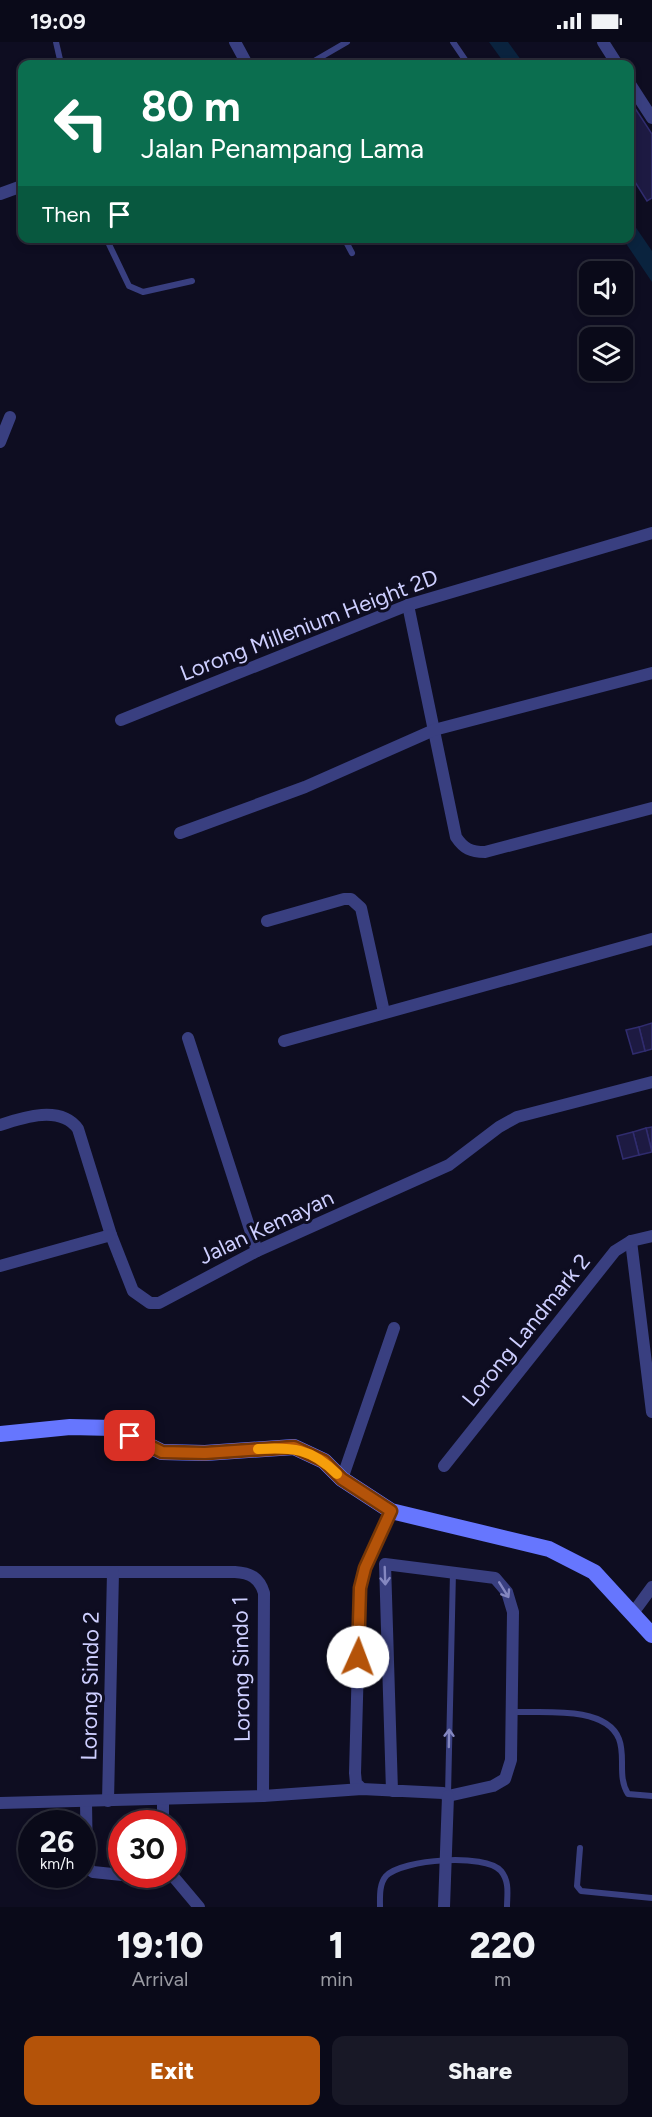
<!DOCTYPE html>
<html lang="en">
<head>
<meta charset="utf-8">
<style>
  body { margin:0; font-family:Figtree,sans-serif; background:#181826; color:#f1f3f6; height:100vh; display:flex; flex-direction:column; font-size:22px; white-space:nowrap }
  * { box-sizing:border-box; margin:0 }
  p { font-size:20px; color:#999aa2 }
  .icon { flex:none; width:33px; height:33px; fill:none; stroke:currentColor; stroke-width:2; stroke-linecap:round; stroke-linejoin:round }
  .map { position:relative; height:1865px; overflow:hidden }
  .panel { display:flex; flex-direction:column; background:#0a0a19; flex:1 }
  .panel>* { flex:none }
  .banner { position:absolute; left:18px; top:18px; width:616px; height:183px; border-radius:12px; box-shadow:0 3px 9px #0003,0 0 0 2px #2a2b38; background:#0b6e4f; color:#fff; overflow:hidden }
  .buttons { position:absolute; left:579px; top:219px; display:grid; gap:12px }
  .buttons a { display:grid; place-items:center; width:54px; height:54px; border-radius:12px; background:#0a0a19; box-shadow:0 3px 9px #0003,0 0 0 2px #2a2b38; font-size:30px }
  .speed { position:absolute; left:18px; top:1768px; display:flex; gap:12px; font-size:30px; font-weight:700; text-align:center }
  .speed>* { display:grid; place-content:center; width:78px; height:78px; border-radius:50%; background:#0a0a19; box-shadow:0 3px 9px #0003,0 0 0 2px #2a2b38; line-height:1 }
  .speed small { font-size:15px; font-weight:400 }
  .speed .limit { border:9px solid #d22; background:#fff; color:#111 }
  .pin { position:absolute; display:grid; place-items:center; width:51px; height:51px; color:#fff; margin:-26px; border-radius:12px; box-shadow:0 3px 9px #0006 }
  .me { position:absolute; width:66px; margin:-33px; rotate:2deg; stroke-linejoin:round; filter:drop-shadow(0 0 4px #0008) }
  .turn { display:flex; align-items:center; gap:21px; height:126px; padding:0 24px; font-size:27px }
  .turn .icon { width:78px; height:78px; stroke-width:2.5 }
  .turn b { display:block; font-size:42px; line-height:51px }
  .then { display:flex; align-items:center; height:57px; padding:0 24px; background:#0003; gap:12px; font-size:22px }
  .eta { display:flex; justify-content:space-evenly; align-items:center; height:102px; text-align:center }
  .eta b { font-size:36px; font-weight:800; line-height:42px }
  .button { display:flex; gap:12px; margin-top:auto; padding:12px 24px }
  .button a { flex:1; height:69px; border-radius:12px; background:#b45309; color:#fff; font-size:24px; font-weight:800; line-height:69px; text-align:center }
  .button a+a { background:#181826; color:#f1f3f6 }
  .status { display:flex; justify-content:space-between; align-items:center; height:42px; padding:0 30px; background:#0a0a19; direction:ltr }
  .status svg { height:16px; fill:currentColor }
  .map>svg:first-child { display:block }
  .water { fill:#0a233e }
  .building { fill:#1d1a42; stroke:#302c6e; stroke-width:1.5 }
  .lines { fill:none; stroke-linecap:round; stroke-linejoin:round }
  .service { stroke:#393f80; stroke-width:6 }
  .minor { stroke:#393f80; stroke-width:12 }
  .secondary { stroke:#6676fe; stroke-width:16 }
  .oneway { stroke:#8487c0 }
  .route-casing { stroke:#753606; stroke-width:15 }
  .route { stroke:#b45309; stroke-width:10 }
  .slow { stroke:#f59e0b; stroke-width:10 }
  .labels { text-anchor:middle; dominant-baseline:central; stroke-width:6; stroke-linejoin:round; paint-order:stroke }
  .street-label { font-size:22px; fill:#cecfff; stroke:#0e0d21 }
</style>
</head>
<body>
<div class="status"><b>19:09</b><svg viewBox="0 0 49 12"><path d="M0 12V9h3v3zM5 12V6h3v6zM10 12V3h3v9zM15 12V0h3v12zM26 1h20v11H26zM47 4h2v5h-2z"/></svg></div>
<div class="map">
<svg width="652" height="1865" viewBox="0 0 652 1865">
  <rect width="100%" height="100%" fill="#0e0d21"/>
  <g class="water">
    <path d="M489 0H508L524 22H505Z"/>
    <path d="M630 177 652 209V240L623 197 630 196Z"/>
  </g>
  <g class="building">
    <path d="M631 60 652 92V156L647 159 630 132Z"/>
    <path d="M652 981V1007L645 1009 639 985Z"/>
    <path d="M639 985 645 1009 633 1012 626 988Z"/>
    <path d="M652 1085V1110L646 1086Z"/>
    <path d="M646 1086 652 1110 639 1113 633 1090Z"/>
    <path d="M633 1090 639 1113 623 1117 617 1094Z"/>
  </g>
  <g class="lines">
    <g class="service">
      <path d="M56 0 61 22"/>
      <path d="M453 0 468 22"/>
      <path d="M309 22 347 0"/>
      <path d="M106 196 129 244 143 250 192 239"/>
      <path d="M344 196 352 211"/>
      <path d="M511 1670C541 1671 606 1663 619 1697 626 1715 617 1734 628 1752L652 1754"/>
      <path d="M448 1753 453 1530"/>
      <path d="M580 1806 577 1844 581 1849 652 1856"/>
      <path d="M380 1865C380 1855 379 1842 386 1834 403 1817 485 1811 501 1829 510 1840 507 1853 507 1865"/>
    </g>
    <g class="minor">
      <path d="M235 0 247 22"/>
      <path d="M603 0 617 22"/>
      <path d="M630 42 652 76"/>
      <path d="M0 152 22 144"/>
      <path d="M0 400 10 375"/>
      <path d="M408 563 456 795C464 807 471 810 485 810L652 766"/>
      <path d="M121 678 408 563 652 491"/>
      <path d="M180 791 305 745 434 688 652 631"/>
      <path d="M267 879 344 857H351L361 866 384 970"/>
      <path d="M188 996 257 1209"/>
      <path d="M284 999 652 897"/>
      <path d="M0 1083C24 1075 61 1063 78 1087L111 1193 133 1249 150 1261H159L257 1209 449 1123 499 1085 517 1075 652 1040"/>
      <path d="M631 1199 652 1370"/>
      <path d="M0 1224 111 1193"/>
      <path d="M444 1424 615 1209 631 1199 652 1194"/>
      <path d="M342 1437 394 1286"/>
      <path d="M0 1530H235C250 1531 259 1535 264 1551L263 1754"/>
      <path d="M633 1571 652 1545"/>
      <path d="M362 1747 356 1741 355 1731 360 1546 365 1526 391 1469"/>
      <path d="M163 1757V1782"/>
      <path d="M108 1759 113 1530"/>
      <path d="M86 1760 87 1825 93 1830 122 1833"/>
      <path d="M0 1761 263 1754 362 1747 443 1751 448 1754 493 1744 505 1737 511 1718 513 1570 507 1550 495 1536 385 1522 392 1749"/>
      <path d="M123 1833H148"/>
      <path d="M172 1833 199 1865"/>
      <path d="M444 1865 448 1754"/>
    </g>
    <path class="secondary" d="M0 1392 70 1385 113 1386 162 1410 205 1411 294 1405 324 1419 342 1437 391 1469 549 1507 594 1530 652 1593"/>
  </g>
  <defs><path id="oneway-shaft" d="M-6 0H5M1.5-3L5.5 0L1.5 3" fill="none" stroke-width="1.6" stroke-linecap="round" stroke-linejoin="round" transform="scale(1.5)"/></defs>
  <g class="oneway">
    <use href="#oneway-shaft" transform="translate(385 1534) rotate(88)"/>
    <use href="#oneway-shaft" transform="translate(504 1548) rotate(58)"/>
    <use href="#oneway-shaft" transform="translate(449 1696) rotate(-89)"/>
  </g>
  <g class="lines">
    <g class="route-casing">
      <path id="route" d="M130 1394 162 1410 205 1411 294 1405 324 1419 342 1437 391 1469 365 1526 360 1546 358 1615"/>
    </g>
    <use href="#route" class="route"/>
    <path class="slow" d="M258 1407C292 1405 311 1406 337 1432"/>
  </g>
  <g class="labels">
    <g class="street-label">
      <text transform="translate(309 583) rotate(-21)">Lorong Millenium Height 2D</text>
      <text transform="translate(266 1185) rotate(-25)">Jalan Kemayan</text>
      <text transform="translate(526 1288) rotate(-51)">Lorong Landmark 2</text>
      <text transform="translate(241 1627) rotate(-91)">Lorong Sindo 1</text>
      <text transform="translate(90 1644) rotate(-89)">Lorong Sindo 2</text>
    </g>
  </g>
</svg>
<div class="buttons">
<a><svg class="icon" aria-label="sound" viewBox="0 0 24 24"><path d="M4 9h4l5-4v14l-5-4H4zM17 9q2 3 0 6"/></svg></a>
<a><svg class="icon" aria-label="layers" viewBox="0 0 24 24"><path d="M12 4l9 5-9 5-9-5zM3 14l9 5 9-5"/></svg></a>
</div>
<div class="speed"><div>26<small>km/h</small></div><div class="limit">30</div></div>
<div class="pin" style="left:130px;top:1394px;background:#d93025"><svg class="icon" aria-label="arrive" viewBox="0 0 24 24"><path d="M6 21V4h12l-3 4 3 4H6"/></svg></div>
<svg class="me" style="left:358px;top:1615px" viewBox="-20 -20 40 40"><circle r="19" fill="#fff"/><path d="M0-13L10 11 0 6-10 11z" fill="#b45309"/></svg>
<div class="banner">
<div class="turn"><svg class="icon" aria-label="left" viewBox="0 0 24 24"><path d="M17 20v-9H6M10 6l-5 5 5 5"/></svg><div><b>80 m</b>Jalan Penampang Lama</div></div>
<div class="then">Then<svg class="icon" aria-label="arrive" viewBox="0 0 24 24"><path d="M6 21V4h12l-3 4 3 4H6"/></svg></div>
</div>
</div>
<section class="panel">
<div class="eta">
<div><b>19:10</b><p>Arrival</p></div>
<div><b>1</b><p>min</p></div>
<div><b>220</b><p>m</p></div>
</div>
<div class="button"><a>Exit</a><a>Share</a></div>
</section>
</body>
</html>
